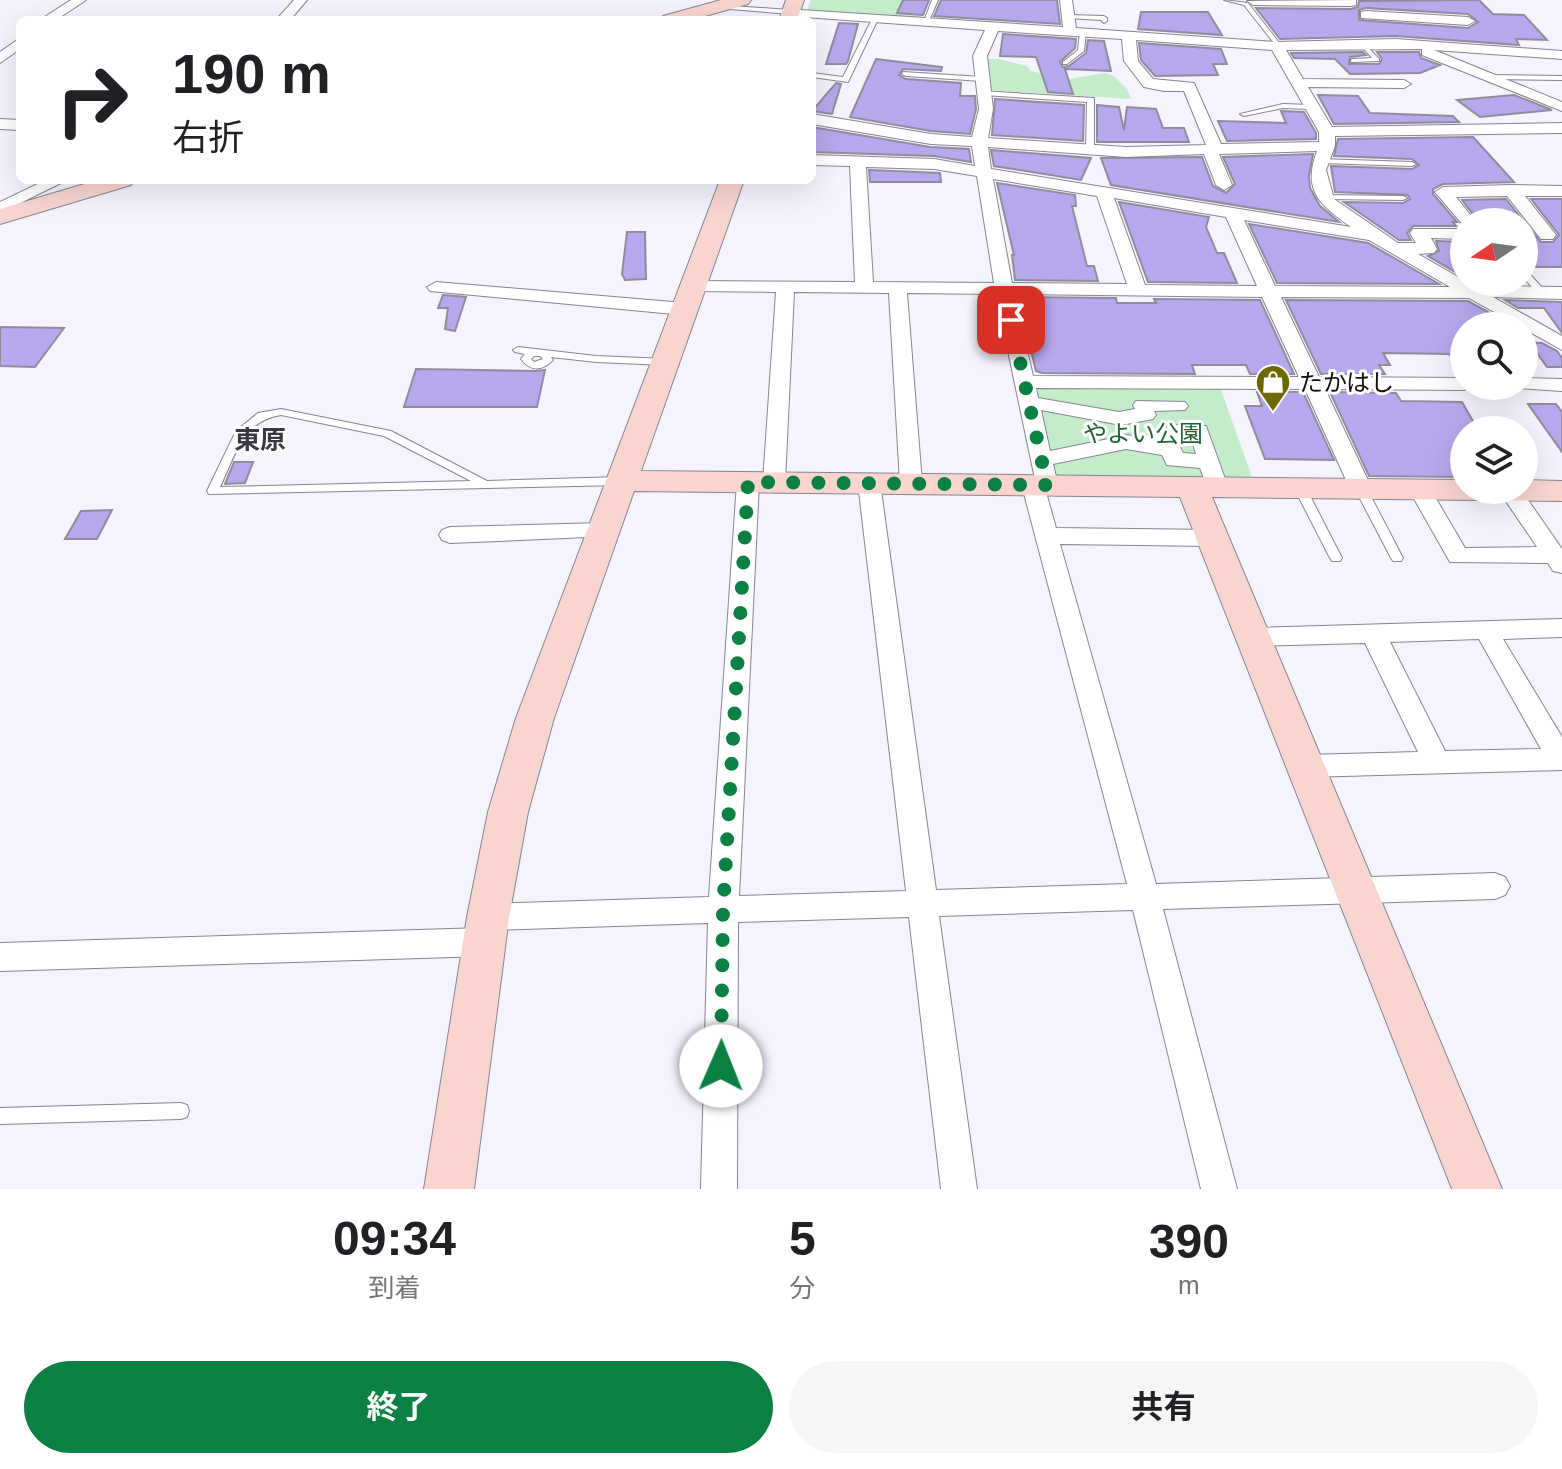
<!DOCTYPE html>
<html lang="ja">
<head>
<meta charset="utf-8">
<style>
  body { margin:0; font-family:Arial,"Noto Sans JP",sans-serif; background:#f6f6f6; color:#202124; height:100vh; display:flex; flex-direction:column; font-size:30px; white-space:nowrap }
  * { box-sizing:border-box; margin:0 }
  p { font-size:26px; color:#757577 }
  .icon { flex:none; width:44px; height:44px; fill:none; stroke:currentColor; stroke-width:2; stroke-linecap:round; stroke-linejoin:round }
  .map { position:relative; height:1189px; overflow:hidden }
  .details { display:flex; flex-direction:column; background:#fff; flex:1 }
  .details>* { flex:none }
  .hud { position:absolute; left:16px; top:16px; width:800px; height:168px; border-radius:12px; box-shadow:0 8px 32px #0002; background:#fff; color:#202124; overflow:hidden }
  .needle { width:52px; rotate:257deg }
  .fabs { position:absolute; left:1450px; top:208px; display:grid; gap:16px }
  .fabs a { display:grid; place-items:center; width:88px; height:88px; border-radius:50%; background:#fff; box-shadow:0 8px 32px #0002; font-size:40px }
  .pin { position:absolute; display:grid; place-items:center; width:68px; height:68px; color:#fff; margin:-34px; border-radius:16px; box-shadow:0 4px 12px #0006 }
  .me { position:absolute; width:88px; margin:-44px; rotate:1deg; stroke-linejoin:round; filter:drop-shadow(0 0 6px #0008) }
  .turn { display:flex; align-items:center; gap:28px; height:168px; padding:0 24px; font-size:36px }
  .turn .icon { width:104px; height:104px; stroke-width:2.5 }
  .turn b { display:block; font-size:56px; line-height:68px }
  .eta { display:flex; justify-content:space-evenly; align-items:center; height:136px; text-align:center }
  .eta b { font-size:48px; font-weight:700; line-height:56px }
  .action { display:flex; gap:16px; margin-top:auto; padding:16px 24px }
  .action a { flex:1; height:92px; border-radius:48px; background:#0b8043; color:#fff; font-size:32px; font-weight:700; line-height:92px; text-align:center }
  .action a+a { background:#f6f6f6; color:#202124 }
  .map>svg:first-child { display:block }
  .green { fill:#c3ecca }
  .building { fill:#b7a8ed; stroke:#8f8c9c; stroke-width:2; fill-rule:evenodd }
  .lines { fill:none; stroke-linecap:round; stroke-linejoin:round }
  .lane-casing { stroke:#868493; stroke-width:2 }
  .street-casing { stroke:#868493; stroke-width:2 }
  .secondary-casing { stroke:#868493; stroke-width:2 }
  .lane { fill:#fff; fill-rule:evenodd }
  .street { fill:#fff; fill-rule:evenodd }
  .secondary { fill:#fad5d0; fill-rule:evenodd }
  .route { stroke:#0b8043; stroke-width:14; stroke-dasharray:0 25.2 }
  .labels { text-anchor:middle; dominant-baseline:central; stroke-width:6; stroke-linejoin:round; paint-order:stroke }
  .poi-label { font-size:24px; fill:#121117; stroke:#fff; text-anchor:start }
  .park-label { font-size:24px; fill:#216434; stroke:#fff }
  .neighbourhood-label { font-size:26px; font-weight:bold; fill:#3a3845; stroke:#fff }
</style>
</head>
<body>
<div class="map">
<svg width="1562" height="1189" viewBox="0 0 1562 1189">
  <rect width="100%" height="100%" fill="#f5f3fd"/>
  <g class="green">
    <path d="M811 0H907L928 6 918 20 807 11Z"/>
    <path d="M985 59H999L1027 66 1031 71 1069 79 1105 73 1114 76 1127 89 1131 99 990 90Z"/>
    <path d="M1041 386 1220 387 1253 480 1061 479 1053 474 1034 389Z"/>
  </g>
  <g class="building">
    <path d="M903 0H929L923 15 897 13Z"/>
    <path d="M941 0H1057L1060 24 934 16Z"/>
    <path d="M1479 0 1493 14 1524 15 1547 40 1516 39 1519 45 1396 36 1280 39 1256 8 1351 9 1358 7 1359 1ZM1366 8 1468 14 1478 22 1468 28 1359 20V10Z"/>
    <path d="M1141 12H1208L1222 35 1138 29Z"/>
    <path d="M839 23 858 24 848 61 846 64H826Z"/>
    <path d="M1003 34 1076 39 1075 48 1060 62 1063 67 1069 66 1086 53 1088 40 1104 41 1111 71 1065 69 1073 94 1048 92 1036 57 1000 56Z"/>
    <path d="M1139 43 1221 49 1227 64H1213L1218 75 1155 76 1141 60Z"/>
    <path d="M1363 52 1366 55 1350 57 1349 64H1379L1382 59 1377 52H1419L1421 58 1440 65 1420 73 1350 74 1335 59 1294 58 1291 53Z"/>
    <path d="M876 59 942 67 941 71 903 69 899 75 906 79 961 83 960 96H975L976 109 970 134 931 131 850 117Z"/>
    <path d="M836 83 841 84 832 114 812 111Z"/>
    <path d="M1318 95 1358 96 1370 113 1453 116 1459 122 1334 124Z"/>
    <path d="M1514 95 1552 110 1480 117 1457 100Z"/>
    <path d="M995 99 1084 105 1083 141 992 135Z"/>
    <path d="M1097 105 1119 107 1124 130 1127 107 1156 109 1163 128H1184L1189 142H1097Z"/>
    <path d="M1281 111 1304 112 1316 133V139L1227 141 1218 121 1286 123Z"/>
    <path d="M812 127 930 147 969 149 971 162 934 156 812 152Z"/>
    <path d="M1473 137 1514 182 1443 184 1433 189V194L1457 222H1453L1456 226H1413L1407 233 1411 240H1399L1344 202 1403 203 1410 199 1408 195 1335 192 1331 166 1412 169 1419 165 1412 159 1334 156 1338 139Z"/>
    <path d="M991 150 1091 158 1081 180 994 166Z"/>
    <path d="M1313 154 1309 176 1310 188 1320 206 1339 222 1111 185 1101 158 1202 157 1213 186 1226 193 1235 184 1223 157Z"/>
    <path d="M869 170 940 173 941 182H870Z"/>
    <path d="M997 183 1075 195 1076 206H1072L1087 266H1094L1098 281 1015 280 1012 255H1014Z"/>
    <path d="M1506 199 1524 222H1479L1462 200Z"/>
    <path d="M1531 199H1562V267H1524V222L1541 242H1553L1559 235Z"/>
    <path d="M1119 202 1209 217 1206 227 1217 253H1224L1237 283 1148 282Z"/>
    <path d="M1249 224 1368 243 1439 284 1277 283Z"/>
    <path d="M627 232H645L646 279 625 280 622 274Z"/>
    <path d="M1436 241 1464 242V277L1428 256 1439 251Z"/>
    <path d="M443 295 466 297 455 331 445 329 448 308H438Z"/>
    <path d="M1018 297 1116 298 1117 303H1156L1154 299 1260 300 1294 374H1250L1246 365H1192L1195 374 1042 373 1036 371Z"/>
    <path d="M1286 300 1468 301 1488 312 1497 326H1464V375L1449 354 1383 353 1390 365H1379L1385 374H1321Z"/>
    <path d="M1505 300 1562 302V333L1544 308H1518Z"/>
    <path d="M0 327 64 328 35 367 0 366Z"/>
    <path d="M1529 342 1542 343 1557 351 1562 358V367H1547Z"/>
    <path d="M416 369 536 371 545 370 537 407H404Z"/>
    <path d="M1257 392H1303L1334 460 1265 459 1245 406H1262Z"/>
    <path d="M1330 392 1396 393 1401 401 1462 402 1478 430H1464V477L1369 476Z"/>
    <path d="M1528 404H1556L1562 412V452Z"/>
    <path d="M234 462H253L245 483 225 484Z"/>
    <path d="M112 510 97 539H65L81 511Z"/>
  </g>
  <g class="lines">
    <g class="lane-casing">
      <g id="lane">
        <path d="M932 0H938L928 23 923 24Z"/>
        <path d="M1224 0 1248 3 1281 45V47H1277L1244 5Z"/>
        <path d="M719 5 790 10 793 12 790 14 717 8 716 7Z"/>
        <path d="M1069 15 1104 16 1107 18V21L1104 23 1101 20 1067 18 1066 17Z"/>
        <path d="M875 17 878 19 848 82 812 77V73L843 77 872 19Z"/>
        <path d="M1083 30 1086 32 1084 51 1067 64H1063V62L1078 50 1080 32Z"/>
        <path d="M1363 42 1379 59V61L1351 62V60L1353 59 1372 58 1360 44Z"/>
        <path d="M903 72 982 77 986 79 982 81 906 76 902 74Z"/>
        <path d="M1491 75 1562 76V80L1494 79 1490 77Z"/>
        <path d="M981 91 1094 98V150L1090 152 1086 150 1087 102 984 95H981Z"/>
        <path d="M1283 104 1312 105 1316 107 1312 109 1283 108 1244 116 1240 114Z"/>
        <path d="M1319 159 1412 162 1416 164 1412 166 1322 163H1319Z"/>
        <path d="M1323 195 1403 196 1407 198 1403 200 1326 199H1323Z"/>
        <path d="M1524 270 1527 271 1544 290V294H1538L1524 278Z"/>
        <path d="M518 347 596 356 666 359 671 362 666 365 596 362 551 357 553 360C542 371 531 372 521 359L525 354 515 352 513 350ZM534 356H540L543 359 534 362 531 359Z"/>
        <path d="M281 409 391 431 487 481 621 477 626 481 621 485 209 494 207 491 236 431 258 413ZM281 415 384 436 471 481 220 487C235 456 242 421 281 415Z"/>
        <path d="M1300 484 1306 488 1342 558 1340 561H1332L1330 558 1294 488Z"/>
        <path d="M1361 485 1367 489 1403 558 1401 561H1393L1391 558 1355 489Z"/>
        <path d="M181 1103 187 1105 189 1111 187 1117 181 1119 0 1124V1108Z"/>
      </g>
    </g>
    <g class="street-casing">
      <g id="street">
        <path d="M71 0H86L56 20H40Z"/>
        <path d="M294 0H307L290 20H276Z"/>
        <path d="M1060 0H1072L1076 28 1277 42 1396 39 1562 51V59L1434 50 1562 102V111L1422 55V49L1286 50 1303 79 1404 80 1411 84 1404 88 1308 87 1332 127 1562 123V133L1335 136V146L1326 170 1334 199 1398 243H1416L1410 233 1413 229H1464V239L1431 238 1437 249 1434 253 1418 254 1474 286 1562 287V299L1493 297 1562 336V350L1469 298 1281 297 1319 377 1464 378V386H1473L1464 390 1325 389 1372 489 1369 494H1353L1350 489 1305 389 1036 388 1038 398 1119 412 1135 409 1133 405 1136 401 1185 402 1188 406 1185 410 1154 411 1156 415 1153 419 1121 425 1041 410 1050 451 1128 435 1145 440 1148 434 1165 432 1168 425 1206 426 1228 487 1225 492H1209L1200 468 1167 465 1162 455 1126 449 1053 464 1058 485 1055 490 1046 492 1056 528 1213 530 1221 533 1224 538 1221 543 1213 546 1060 544 1156 884 1495 873 1505 877 1510 886 1505 895 1495 899 1163 909 1237 1189H1201L1133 910 939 916 977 1189H941L909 917 738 922 737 1189H701L708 923 489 930 495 932 499 942 495 952 484 956 0 971V943L483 928 477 926 473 917 477 908 488 904 709 897 737 482 740 477H756L759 482 739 896 906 891 858 483 861 478H877L880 483 936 890 1127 884 1022 486 1025 481 1035 479 996 294 907 293 922 483 919 488H903L900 483 889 293 794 292 785 482 782 487H766L763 482 776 292 693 291 684 286 693 281 855 282 850 166 812 165V155L934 159 975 166 972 146 931 144 812 124V114L931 134 972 137 979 109 973 56 985 30 790 16 785 15V9L1063 27ZM998 31 1122 39 1124 61 1144 87 1164 91H1184L1206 145 1126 147 988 138 993 109 987 56ZM1136 40 1272 50 1319 132V142L1221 144 1194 83 1153 79 1138 61ZM988 147 1126 157 1204 154 1216 185 1224 190 1232 185 1219 154 1317 151C1302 191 1320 205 1351 227L991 169ZM866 167 934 169 977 176 994 283 873 282ZM993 179 1097 196 1127 284 1012 283ZM1114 198 1226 217 1257 286 1145 285ZM1244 220 1369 240 1450 287 1275 286ZM1014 294 1262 297 1299 377 1033 376ZM1188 437H1191L1196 454 1183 453 1179 445 1185 444Z"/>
        <path d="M1356 0V5L1351 6 1253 5 1247 1Z"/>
        <path d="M1366 11 1468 17 1475 21 1468 25 1361 18V12Z"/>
        <path d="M20 38V49L0 63V52Z"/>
        <path d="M0 119 20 120V130L0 129Z"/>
        <path d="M46 180H67L0 213V202Z"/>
        <path d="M1511 185 1562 186V196H1525L1556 235 1553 239H1541L1507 196 1456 197 1476 222H1464V226L1435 192 1443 187Z"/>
        <path d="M436 282 684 303 693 309 684 315 430 291 427 287Z"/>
        <path d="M1524 378 1562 379V391L1517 388 1515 386H1524Z"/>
        <path d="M1420 483 1428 485 1465 548 1537 547 1499 491 1521 490 1562 549V573L1553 571 1548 563 1450 562 1409 490 1412 485Z"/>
        <path d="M603 523 611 526 614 531 611 536 450 543 442 540 439 535 442 530 450 527Z"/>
        <path d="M1562 619V637L1503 639 1562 737V770L1306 777 1296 774 1292 766 1296 758 1306 755 1418 752 1365 643 1252 646 1243 643 1240 637 1243 631 1252 628ZM1479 639 1541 749 1445 751 1390 642Z"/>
      </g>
    </g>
    <g class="secondary-casing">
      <g id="secondary">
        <path d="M721 0H751L748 4 691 20H661L663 16Z"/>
        <path d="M786 0H804L797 20H779Z"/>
        <path d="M98 180H135L131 185 0 224V209Z"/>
        <path d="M720 180H744L641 471 1464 480V490H1524V480L1562 481V501L1212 497 1502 1189H1452L1180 497 634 491 554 718 528 812 509 917 474 1189H424L467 917 488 812 516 718Z"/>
      </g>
    </g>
    <use href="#lane" class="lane"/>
    <use href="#street" class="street"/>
    <use href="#secondary" class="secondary"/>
  </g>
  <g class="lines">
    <path class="route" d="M721 1066 723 911 748 482 1047 485 1011 320"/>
  </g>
  <defs>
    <g id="shop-pin" transform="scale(1.8)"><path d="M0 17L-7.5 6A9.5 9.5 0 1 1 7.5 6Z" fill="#6e6800" stroke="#fff"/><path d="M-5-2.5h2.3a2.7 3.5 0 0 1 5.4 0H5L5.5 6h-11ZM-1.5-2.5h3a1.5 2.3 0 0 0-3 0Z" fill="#fff"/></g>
  </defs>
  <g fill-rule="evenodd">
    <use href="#shop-pin" x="1273" y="382"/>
  </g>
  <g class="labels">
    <g class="poi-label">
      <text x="1299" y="382">たかはし</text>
    </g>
    <g class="park-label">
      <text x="1143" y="433">やよい公園</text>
    </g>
    <g class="neighbourhood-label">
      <text x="260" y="440">東原</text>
    </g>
  </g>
</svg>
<div class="fabs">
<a><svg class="needle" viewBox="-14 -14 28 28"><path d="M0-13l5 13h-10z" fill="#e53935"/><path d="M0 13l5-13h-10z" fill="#757577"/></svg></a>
<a><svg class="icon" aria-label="search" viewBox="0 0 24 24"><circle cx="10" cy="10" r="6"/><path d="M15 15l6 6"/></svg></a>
<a><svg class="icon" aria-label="layers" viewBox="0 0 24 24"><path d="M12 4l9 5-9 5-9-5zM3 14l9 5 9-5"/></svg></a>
</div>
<div class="pin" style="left:1011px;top:320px;background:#d93025"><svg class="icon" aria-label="arrive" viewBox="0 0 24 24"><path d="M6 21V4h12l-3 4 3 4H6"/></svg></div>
<svg class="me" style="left:721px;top:1066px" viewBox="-20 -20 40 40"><circle r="19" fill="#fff"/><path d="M0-13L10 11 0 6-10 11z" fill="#0b8043"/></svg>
<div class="hud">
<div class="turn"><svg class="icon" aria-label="right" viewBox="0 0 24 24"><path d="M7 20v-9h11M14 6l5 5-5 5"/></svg><div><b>190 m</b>右折</div></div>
</div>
</div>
<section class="details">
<div class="eta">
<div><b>09:34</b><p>到着</p></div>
<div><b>5</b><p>分</p></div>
<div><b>390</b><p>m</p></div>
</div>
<div class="action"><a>終了</a><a>共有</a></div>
</section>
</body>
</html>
